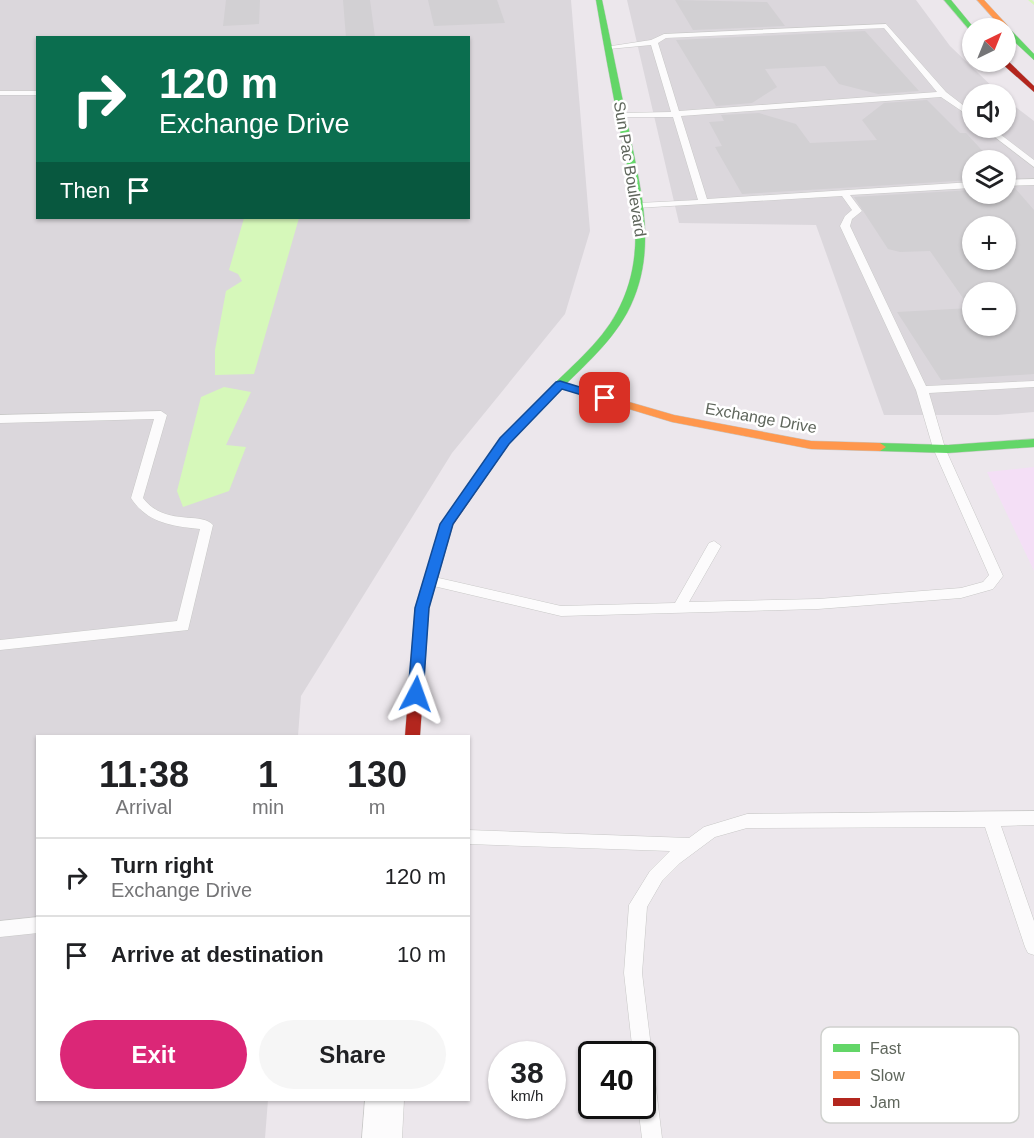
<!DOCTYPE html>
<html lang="en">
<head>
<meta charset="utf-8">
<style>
  body { margin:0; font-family:Arial,sans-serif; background:#f6f6f6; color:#202124; height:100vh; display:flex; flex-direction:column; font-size:22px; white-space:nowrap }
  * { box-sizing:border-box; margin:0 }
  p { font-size:20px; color:#757577 }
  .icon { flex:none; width:33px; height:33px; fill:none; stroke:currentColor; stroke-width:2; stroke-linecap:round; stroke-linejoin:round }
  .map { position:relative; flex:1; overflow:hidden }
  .panel { position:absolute; left:36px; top:735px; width:434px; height:366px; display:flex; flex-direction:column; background:#fff; border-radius:0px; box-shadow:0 2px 4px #0004 }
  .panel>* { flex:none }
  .guide { position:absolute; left:36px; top:36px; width:434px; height:183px; border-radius:0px; box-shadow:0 2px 4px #0004; background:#0b6e4f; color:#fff; overflow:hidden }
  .needle { width:39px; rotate:43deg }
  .tools { position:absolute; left:962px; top:18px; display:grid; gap:12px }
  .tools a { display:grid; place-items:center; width:54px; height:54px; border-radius:50%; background:#fff; box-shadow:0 2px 4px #0004; font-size:30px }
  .speed { position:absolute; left:488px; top:1041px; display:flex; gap:12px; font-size:30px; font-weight:700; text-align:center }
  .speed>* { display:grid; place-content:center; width:78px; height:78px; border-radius:50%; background:#fff; box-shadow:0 2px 4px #0004; line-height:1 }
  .speed small { font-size:15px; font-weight:400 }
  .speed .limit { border:3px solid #111; border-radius:9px; background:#fff; color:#111 }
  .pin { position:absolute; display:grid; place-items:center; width:51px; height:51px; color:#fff; margin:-26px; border-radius:12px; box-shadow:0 3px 9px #0006 }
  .me { position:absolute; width:66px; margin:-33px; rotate:4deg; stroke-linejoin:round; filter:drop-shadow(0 0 4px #0008) }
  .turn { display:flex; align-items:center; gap:21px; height:126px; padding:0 24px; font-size:27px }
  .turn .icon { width:78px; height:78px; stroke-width:2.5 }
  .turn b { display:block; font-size:42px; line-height:51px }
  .then { display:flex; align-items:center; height:57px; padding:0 24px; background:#0003; gap:12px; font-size:22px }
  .eta { display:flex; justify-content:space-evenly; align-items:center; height:102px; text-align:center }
  .eta b { font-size:36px; font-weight:700; line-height:42px }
  .button { display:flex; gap:12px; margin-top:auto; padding:12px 24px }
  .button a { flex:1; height:69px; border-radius:36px; background:#db2777; color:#fff; font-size:24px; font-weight:700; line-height:69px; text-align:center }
  .button a+a { background:#f6f6f6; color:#202124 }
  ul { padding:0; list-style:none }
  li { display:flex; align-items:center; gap:18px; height:78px; padding:0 24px; border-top:2px solid #e0e0e0 }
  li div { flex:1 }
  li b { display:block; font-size:22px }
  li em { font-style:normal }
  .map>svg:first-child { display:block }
  .commercial { fill:#f4dff6 }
  .industrial { fill:#dbd7dc; fill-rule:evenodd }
  .water { fill:#d6f8ba }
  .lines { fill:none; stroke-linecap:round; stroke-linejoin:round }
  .stream { fill:#d6f8ba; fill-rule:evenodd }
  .building { fill:#d2d0d3; fill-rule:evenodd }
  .lane-casing { stroke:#c8c8c7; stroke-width:1 }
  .street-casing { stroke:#c8c8c7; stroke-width:1 }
  .fast-casing { stroke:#c7c8c6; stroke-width:1 }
  .slow-casing { stroke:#c7c8c6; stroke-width:1 }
  .jam-casing { stroke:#c7c8c6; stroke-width:1 }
  .lane { fill:#fcfbfc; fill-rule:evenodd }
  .street { fill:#fcfbfc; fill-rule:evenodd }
  .fast { fill:#63d668; fill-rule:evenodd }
  .slow { fill:#ff974d; fill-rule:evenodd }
  .jam { fill:#b3261e; fill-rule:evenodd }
  .route { fill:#1a73e8; stroke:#114b97; stroke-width:1.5 }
  .labels { text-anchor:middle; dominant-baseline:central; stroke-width:5; stroke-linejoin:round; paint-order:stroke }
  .street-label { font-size:16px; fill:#5f665c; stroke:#fff }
  .key { fill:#fff; stroke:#cfd1ce; stroke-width:1.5 }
  .key-label { font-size:16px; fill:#5f665c }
</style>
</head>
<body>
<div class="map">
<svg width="1034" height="1138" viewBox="0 0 1034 1138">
  <rect width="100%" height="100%" fill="#ece7ec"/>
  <path class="commercial" d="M1034 467V571L987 472Z"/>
  <g class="industrial">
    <path d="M0 0H571L590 231 565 314 452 453 301 696 298 736H38V1100H268L265 1138H0ZM38 38H468V218H38Z"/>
    <path d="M627 0H916L950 46 1000 94H972V128H1005V99L1034 121V412L997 415H884L816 225 679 223ZM972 160H1005V194H972ZM972 226H1005V260H972ZM972 292H1005V326H972Z"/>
  </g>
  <g class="water">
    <path d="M244 218H299L254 374 215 375V350L226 291 242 281 238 274 229 270Z"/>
    <path d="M224 387 251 392 226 445 246 447 229 491 183 507 177 491 201 397Z"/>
  </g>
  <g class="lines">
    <path class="stream" d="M1028 0H1032L1034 2V5Z"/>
  </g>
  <g class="building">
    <path d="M226 0H260L259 24 223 26Z"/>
    <path d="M343 0H370L375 37 346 38Z"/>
    <path d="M428 0H497L505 23 434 26Z"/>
    <path d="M675 0 767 2 785 26 693 30Z"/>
    <path d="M865 31 919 91 878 94 839 84 825 66 765 69 777 87 752 103 716 106 676 40Z"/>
    <path d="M927 100 960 133H966L991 160H972V180L742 194 715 147 722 146 709 122 724 121 721 115 759 113 796 124 810 143 877 140 862 120 884 103Z"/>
    <path d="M1005 188H1015L1034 210V374L941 380 897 312 970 308 930 251 900 252 888 249 854 197 972 190V194H1005ZM972 226H1005V260H972ZM972 292H1005V326H972Z"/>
  </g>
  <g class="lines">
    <g class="lane-casing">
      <g id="lane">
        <path d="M886 24 946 92 972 112V118L941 97 681 116 707 199 972 182V188L850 195 862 211 852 219 850 226 926 386 1034 381V387L929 393 945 448 1003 576 993 589 961 598 818 609 561 616 425 584 423 581 430 576 561 606 675 603 709 543 714 541 721 546 689 602 818 599 961 588 983 582 989 575 933 448 916 390 840 226 845 216 852 210 842 196 636 208V204L639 203 698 200 673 117H622L618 115 622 113 671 112 651 45 609 49 605 47 651 40 664 34ZM884 28 937 92 679 111 658 43 666 38Z"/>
        <rect x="0" y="91" width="38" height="4"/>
        <path d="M983 128H992L1034 160V167Z"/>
        <path d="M1034 179V185L1005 186V180Z"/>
        <path d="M161 411 167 415 143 498C165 527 201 511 213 525L188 630 0 650V640L177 621 200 529C172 526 147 523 131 498L154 419 0 423V415Z"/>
        <path d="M1034 811V825L1001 826 1034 921V955L1028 953 1025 947 985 827 747 828 715 837 680 863 662 881 647 907 642 973 662 1138H642L638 1106H642V1054H633L624 973 629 905 650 871 670 851 468 844V830L689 838 704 827 747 814Z"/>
        <path d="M38 917V933L0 937V921Z"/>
      </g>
    </g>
    <g class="street-casing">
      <path id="street" d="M365 1100H404L402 1138H362Z"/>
    </g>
    <g class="fast-casing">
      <g id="fast">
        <path d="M596 0H602C611 42 619 84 628 125 640 189 660 251 627 313 609 346 578 371 552 398H544V394C569 368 600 344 617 312 650 251 631 189 619 125 611 84 603 42 596 0Z"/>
        <path d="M944 0H951L974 28 972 33Z"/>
        <path d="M1002 27H1008L1034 54V60L1005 33V28Z"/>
        <path d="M1034 439V447L948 453 880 451 874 447 880 443 948 445Z"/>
      </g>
    </g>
    <g class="slow-casing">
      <g id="slow">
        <path d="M977 0H984L1008 26V30L1002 28Z"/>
        <path d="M560 382 674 415 811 441 880 443 886 447 880 451 811 449 672 422 556 387 554 385Z"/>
      </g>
    </g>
    <g class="jam-casing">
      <g id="jam">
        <path d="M1007 60 1034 86V92L1000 62Z"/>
        <path d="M548 393 552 394V398L509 444 453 525 429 608 420 736H405L415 608 441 524 501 438 544 394Z"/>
      </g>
    </g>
    <use href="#lane" class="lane"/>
    <use href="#street" class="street"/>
    <use href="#fast" class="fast"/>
    <use href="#slow" class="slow"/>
    <use href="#jam" class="jam"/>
  </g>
  <path class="route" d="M560 381 609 396 611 398 605 402 562 389 509 444 453 524 429 608 423 694 421 698H410L408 694 415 608 440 524 500 438 556 382Z"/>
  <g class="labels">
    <g class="street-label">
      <text transform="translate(630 169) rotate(81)">Sun Pac Boulevard</text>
      <text transform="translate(761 418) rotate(10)">Exchange Drive</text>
    </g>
  </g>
  <rect x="821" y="1027" width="198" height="96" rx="9" class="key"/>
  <rect x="833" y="1044" width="27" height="8" fill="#63d668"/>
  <rect x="833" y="1071" width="27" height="8" fill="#ff974d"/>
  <rect x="833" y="1098" width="27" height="8" fill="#b3261e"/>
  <g class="key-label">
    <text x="870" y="1054">Fast</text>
    <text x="870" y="1081">Slow</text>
    <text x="870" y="1108">Jam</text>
  </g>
</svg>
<div class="tools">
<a><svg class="needle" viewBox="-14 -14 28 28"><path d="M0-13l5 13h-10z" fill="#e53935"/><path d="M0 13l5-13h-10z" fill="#757577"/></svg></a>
<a><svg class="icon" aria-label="sound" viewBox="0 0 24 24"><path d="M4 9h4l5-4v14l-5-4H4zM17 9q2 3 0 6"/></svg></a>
<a><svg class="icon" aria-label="layers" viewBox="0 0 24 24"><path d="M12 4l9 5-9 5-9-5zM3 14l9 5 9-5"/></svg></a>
<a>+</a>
<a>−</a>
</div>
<div class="speed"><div>38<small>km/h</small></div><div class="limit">40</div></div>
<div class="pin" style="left:605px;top:398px;background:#d93025"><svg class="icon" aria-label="arrive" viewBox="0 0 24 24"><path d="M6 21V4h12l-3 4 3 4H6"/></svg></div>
<svg class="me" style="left:416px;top:694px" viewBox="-20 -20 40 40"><path d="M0-17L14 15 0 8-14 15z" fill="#1a73e8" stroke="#fff" stroke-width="4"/></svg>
<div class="guide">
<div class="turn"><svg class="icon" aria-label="right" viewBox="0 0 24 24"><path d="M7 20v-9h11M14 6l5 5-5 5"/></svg><div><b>120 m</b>Exchange Drive</div></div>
<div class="then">Then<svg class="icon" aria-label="arrive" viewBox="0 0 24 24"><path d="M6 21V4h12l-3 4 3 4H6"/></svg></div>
</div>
<section class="panel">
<div class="eta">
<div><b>11:38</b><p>Arrival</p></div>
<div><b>1</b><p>min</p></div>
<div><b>130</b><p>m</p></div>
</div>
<ul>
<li><svg class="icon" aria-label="right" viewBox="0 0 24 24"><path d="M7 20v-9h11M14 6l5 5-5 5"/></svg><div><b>Turn right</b><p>Exchange Drive</p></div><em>120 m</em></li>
<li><svg class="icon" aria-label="arrive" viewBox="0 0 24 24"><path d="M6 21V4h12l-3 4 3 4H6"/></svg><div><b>Arrive at destination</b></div><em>10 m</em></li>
</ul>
<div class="button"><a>Exit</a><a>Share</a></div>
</section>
</div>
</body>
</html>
